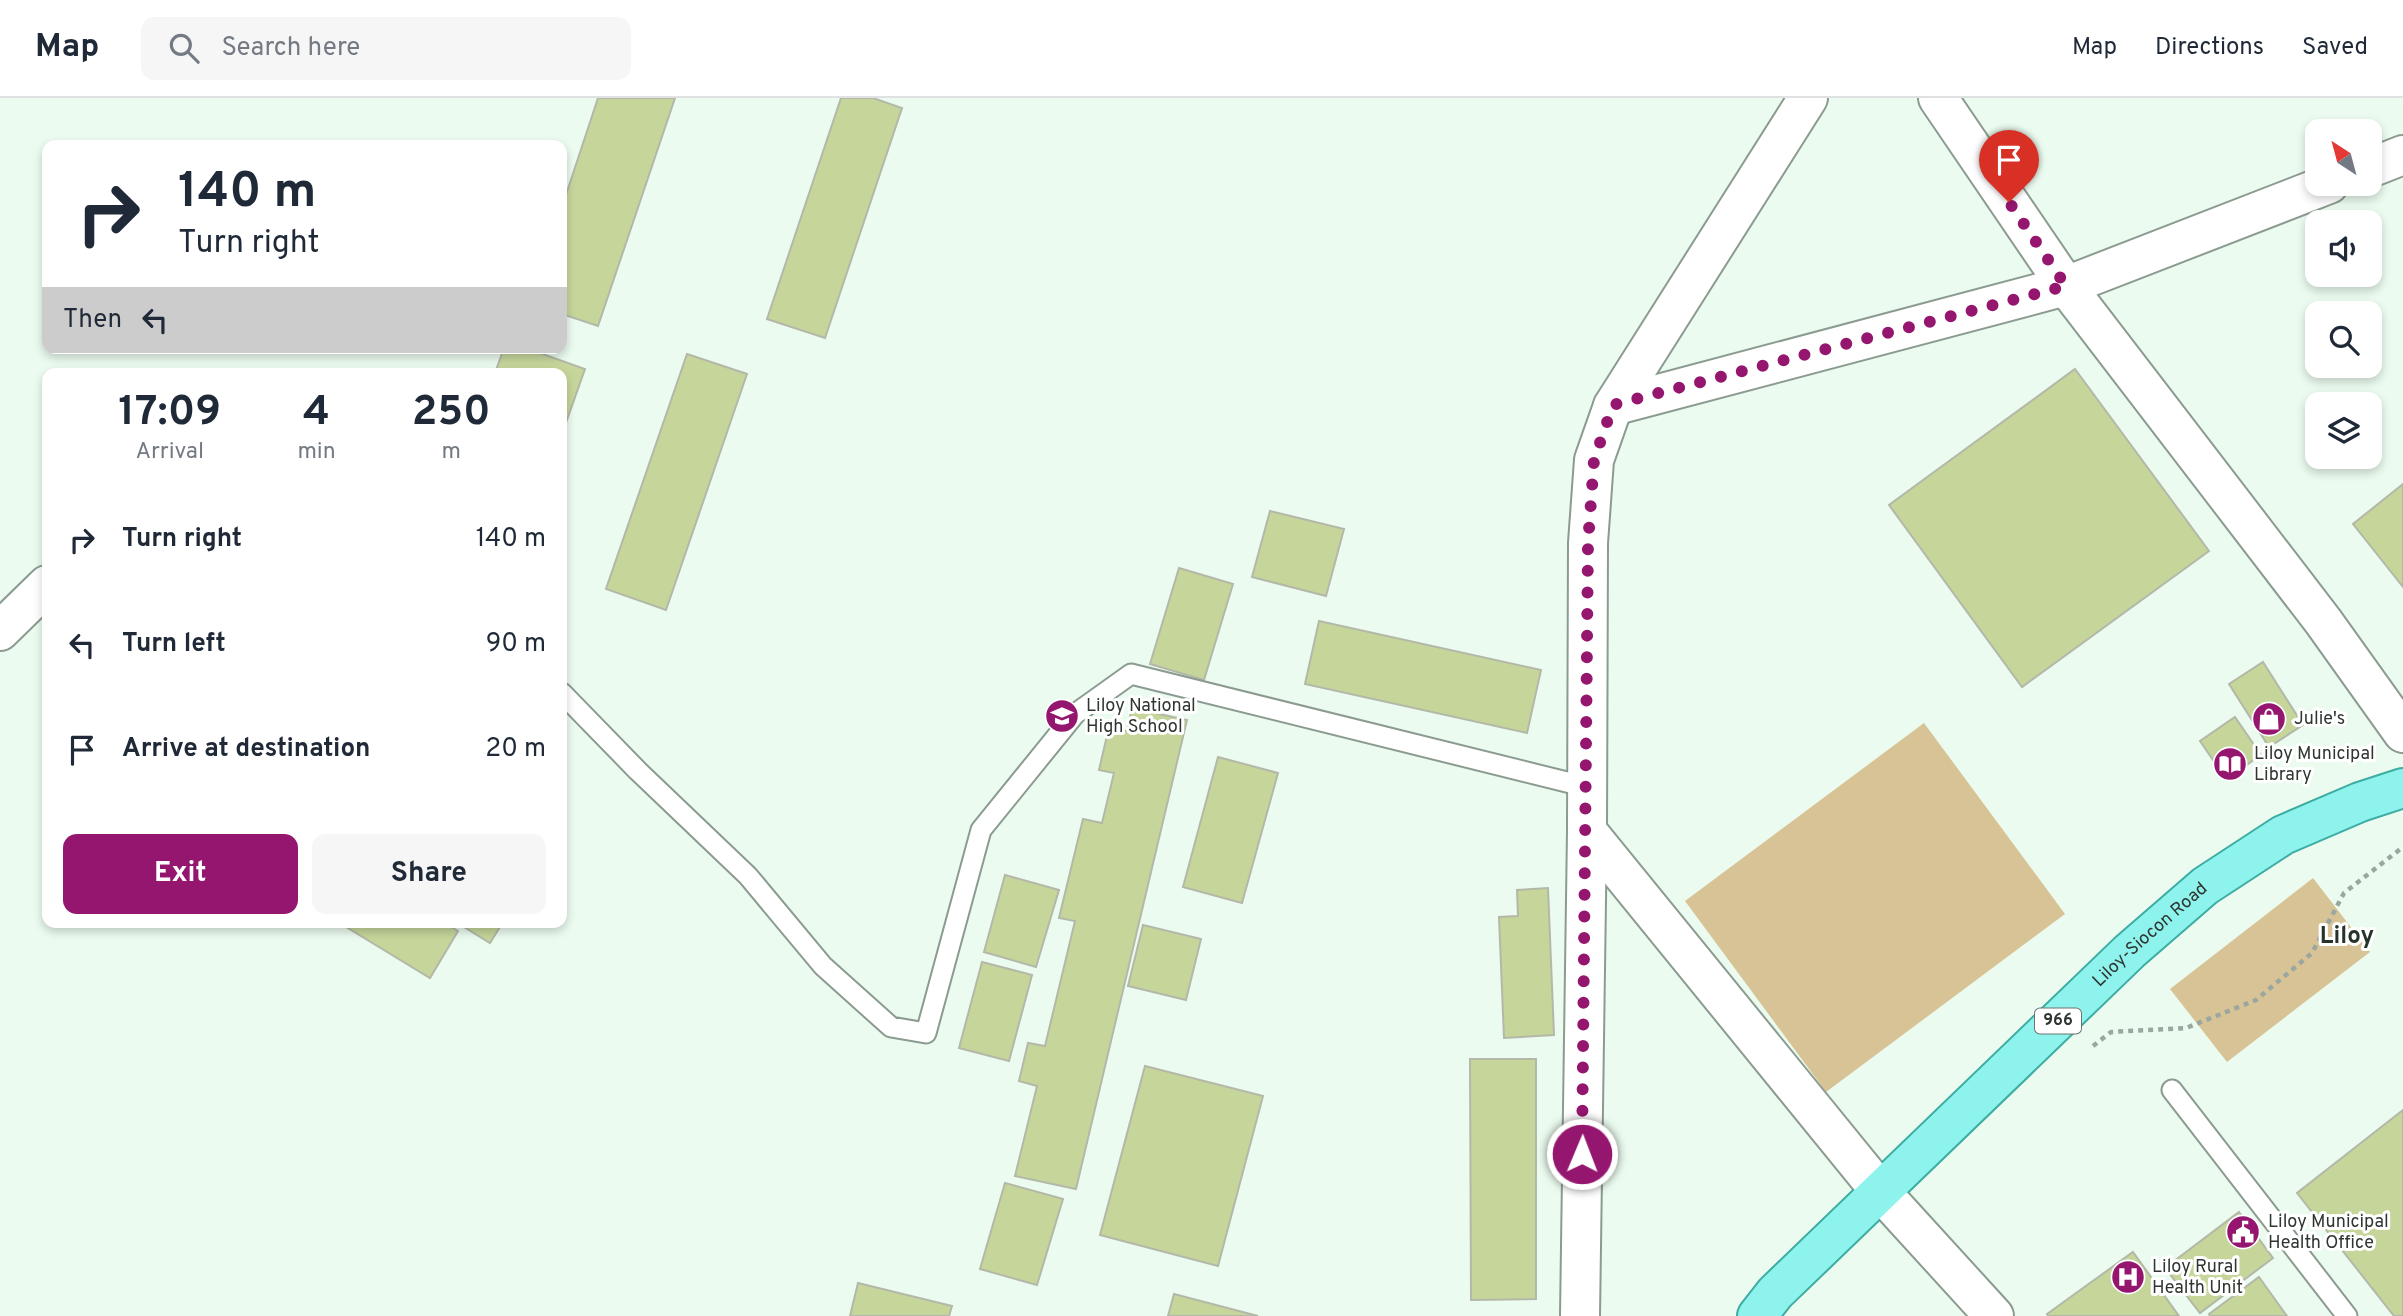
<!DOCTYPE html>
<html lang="en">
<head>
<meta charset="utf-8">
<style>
  body { margin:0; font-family:Overpass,sans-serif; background:#f6f6f7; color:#1f2937; height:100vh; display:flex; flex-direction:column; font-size:26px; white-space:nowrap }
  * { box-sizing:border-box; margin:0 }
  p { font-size:23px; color:#747a83 }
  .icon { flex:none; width:38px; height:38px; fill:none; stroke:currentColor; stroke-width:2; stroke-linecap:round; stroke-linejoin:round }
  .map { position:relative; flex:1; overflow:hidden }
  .panel { position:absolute; left:42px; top:270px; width:525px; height:560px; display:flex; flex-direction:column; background:#fff; border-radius:14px; box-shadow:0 4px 10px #0003 }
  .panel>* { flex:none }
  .top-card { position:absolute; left:42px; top:42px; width:525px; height:214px; border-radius:14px; box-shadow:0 4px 10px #0003; background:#fff; color:#1f2937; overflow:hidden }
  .needle { width:46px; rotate:324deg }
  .controls { position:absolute; left:2305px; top:21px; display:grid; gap:14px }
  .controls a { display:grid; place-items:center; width:77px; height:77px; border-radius:14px; background:#fff; box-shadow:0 4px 10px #0003; font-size:35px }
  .pin { position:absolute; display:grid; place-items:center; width:60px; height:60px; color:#fff; margin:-72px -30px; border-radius:50% 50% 50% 0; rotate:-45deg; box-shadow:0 0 7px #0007 }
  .pin .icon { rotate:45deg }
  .me { position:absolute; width:77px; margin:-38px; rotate:1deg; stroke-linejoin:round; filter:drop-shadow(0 0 5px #0008) }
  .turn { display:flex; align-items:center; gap:24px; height:147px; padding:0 21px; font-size:32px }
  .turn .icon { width:91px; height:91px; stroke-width:2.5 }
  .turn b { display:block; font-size:49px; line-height:60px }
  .then { display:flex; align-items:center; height:66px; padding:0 21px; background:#0003; gap:14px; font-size:26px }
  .eta { display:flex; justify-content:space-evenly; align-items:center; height:119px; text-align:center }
  .eta b { font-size:42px; font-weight:700; line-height:49px }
  .primary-button { display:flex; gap:14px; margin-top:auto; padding:14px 21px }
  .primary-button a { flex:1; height:80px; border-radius:14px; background:#95166f; color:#fff; font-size:28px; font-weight:700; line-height:80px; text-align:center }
  .primary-button a+a { background:#f6f6f7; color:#1f2937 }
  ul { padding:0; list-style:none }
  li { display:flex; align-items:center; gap:21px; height:105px; padding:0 21px }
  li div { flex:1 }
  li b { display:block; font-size:26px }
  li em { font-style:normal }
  header { display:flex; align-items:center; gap:42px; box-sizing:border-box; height:98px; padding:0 35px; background:#fff; border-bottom:2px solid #e0e1e3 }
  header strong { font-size:33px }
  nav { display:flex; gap:38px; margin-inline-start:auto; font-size:24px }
  .search { width:490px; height:63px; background:#f6f6f7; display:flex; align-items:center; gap:18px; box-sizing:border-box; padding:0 24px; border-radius:14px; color:#747a83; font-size:26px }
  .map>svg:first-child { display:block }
  .green { fill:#d7c396 }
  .building { fill:#c6d69b; stroke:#b3b8a8; stroke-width:2 }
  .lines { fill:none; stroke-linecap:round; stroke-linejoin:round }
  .service-casing { stroke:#8c9b90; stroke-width:23 }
  .minor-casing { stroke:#8c9b90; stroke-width:42 }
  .primary-casing { stroke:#3daca3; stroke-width:42 }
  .path { stroke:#9ba79e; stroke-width:4.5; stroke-dasharray:5 5; stroke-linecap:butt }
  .service { stroke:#fff; stroke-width:19 }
  .minor { stroke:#fff; stroke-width:38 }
  .primary { stroke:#8ff3ed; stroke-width:38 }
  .route { stroke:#95166f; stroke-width:12; stroke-dasharray:0 21.6 }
  .labels { text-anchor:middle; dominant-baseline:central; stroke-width:6; stroke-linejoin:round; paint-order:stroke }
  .shield { fill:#fff; stroke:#6d726f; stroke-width:2 }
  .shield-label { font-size:16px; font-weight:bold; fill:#2f3631 }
  .poi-label { font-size:18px; fill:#2f3631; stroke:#fff; text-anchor:start }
  .street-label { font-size:18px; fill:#2f3631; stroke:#fff }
  .district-label { font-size:24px; font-weight:bold; fill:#26332a; stroke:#fff }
</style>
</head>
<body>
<header>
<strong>Map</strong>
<div class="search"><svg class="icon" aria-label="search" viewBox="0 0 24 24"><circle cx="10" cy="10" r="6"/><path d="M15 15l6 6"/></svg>Search here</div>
<nav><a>Map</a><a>Directions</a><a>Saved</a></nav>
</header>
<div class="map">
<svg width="2403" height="1218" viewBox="0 0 2403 1218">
  <rect width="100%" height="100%" fill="#ebfbef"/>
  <g class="green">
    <path d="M1924 625 2065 816 1826 994 1685 803Z"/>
    <path d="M2313 780 2370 854 2227 964 2170 891Z"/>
  </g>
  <g class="building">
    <path d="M598 0H675L598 228 562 216V109Z"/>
    <path d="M841 0H873L902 10 825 240 767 221Z"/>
    <path d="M504 250H526L585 271 562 336V275H495Z"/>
    <path d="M687 256 747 276 666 512 606 491Z"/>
    <path d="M2075 271 2209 453 2022 589 1889 407Z"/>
    <path d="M2403 386V489L2353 426Z"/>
    <path d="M1270 413 1344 431 1326 498 1252 479Z"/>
    <path d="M1179 470 1233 486 1204 582 1150 566Z"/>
    <path d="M1319 523 1541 572 1527 635 1305 586Z"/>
    <path d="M2263 564 2303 627 2269 649 2229 586Z"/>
    <path d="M1132 610 1187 622 1076 1091 1015 1078 1037 988 1019 983 1028 945 1045 948 1075 823 1059 820 1083 721 1102 725 1114 675 1099 672 1109 629 1127 633Z"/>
    <path d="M2235 619 2261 657 2226 681 2200 643Z"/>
    <path d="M1218 659 1278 675 1242 805 1183 789Z"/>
    <path d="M1005 777 1059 792 1036 869 984 854Z"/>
    <path d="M1548 790 1554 937 1504 940 1499 819 1518 818 1517 792Z"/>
    <path d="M338 824H443L458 833 430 880Z"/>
    <path d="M456 824H503L490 845Z"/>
    <path d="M1143 827 1201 841 1186 902 1128 888Z"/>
    <path d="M982 864 1032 877 1009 963 959 950Z"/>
    <path d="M1470 961H1536V1201L1471 1202Z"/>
    <path d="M1145 968 1263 998 1218 1168 1100 1137Z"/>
    <path d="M2403 1012V1218H2394L2297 1095Z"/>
    <path d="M1005 1085 1063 1101 1037 1187 980 1171Z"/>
    <path d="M2239 1114 2273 1160 2200 1215 2165 1170Z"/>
    <path d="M2133 1154 2179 1218H2048L2047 1216Z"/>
    <path d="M2259 1179 2287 1218H2210L2209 1216Z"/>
    <path d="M858 1185 952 1208 949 1218H850Z"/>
    <path d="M1174 1196 1258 1218H1168Z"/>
  </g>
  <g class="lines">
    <g class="service-casing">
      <g id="service">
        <path d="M562 595 638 673 748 778 823 868 891 929 926 935 981 732 1075 616 1131 576 1587 689"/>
        <path d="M2172 992 2347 1218"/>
      </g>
    </g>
    <g class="minor-casing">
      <g id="minor">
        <path d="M1938 0 2066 188 2323 523 2403 635"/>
        <path d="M2370 70 2403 57"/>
        <path d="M1613 308 2066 188 2329 86"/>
        <path d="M0 533 47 487"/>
        <path d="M1587 733 1880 1093 1994 1218"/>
        <path d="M1580 1218 1587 733 1588 445 1594 362 1613 308 1808 0"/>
      </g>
    </g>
    <g class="primary-casing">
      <g id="primary">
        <path id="s1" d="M1757 1218 1775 1195 2130 853 2205 788 2283 737 2360 704 2403 690"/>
      </g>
    </g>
    <path class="path" d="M2093 948 2111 934 2186 930 2256 902 2312 855 2344 795 2403 749"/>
    <use href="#service" class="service"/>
    <use href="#minor" class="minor"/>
    <use href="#primary" class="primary"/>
  </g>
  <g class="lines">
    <path class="route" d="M1582 1056 1588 445 1594 362 1613 307 2066 188 2009 104"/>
  </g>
  <defs>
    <g id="school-disc" transform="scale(1.75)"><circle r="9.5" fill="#95166f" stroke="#fff"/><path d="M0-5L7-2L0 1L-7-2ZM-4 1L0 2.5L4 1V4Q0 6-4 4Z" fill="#fff"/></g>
    <g id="shop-disc" transform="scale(1.75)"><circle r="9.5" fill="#95166f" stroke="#fff"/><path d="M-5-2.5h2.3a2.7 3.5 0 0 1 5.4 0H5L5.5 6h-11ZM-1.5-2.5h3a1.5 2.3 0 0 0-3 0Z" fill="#fff"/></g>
    <g id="library-disc" transform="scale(1.75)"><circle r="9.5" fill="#95166f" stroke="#fff"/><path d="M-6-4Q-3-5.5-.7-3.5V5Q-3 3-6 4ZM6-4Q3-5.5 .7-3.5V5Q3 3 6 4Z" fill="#fff"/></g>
    <g id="civic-disc" transform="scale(1.75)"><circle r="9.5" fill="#95166f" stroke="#fff"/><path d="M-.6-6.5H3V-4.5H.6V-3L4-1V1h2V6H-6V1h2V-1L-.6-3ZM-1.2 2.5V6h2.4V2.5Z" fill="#fff"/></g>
    <g id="hospital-disc" transform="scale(1.75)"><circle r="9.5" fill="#95166f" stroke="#fff"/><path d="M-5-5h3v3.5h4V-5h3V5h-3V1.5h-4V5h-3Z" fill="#fff"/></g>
  </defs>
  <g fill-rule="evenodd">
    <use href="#school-disc" x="1062" y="618"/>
    <use href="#shop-disc" x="2269" y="621"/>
    <use href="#library-disc" x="2230" y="666"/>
    <use href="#civic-disc" x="2243" y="1134"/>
    <use href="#hospital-disc" x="2128" y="1179"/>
  </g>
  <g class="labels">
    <rect class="shield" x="2035" y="910.5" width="46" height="25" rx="5"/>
    <g class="shield-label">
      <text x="2058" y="923">966</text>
    </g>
    <g class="poi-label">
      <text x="1086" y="608">Liloy National<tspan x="1086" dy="21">High School</tspan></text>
      <text x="2294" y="621">Julie's</text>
      <text x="2254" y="656">Liloy Municipal<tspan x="2254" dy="21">Library</tspan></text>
      <text x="2268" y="1124">Liloy Municipal<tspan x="2268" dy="21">Health Office</tspan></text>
      <text x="2152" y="1169">Liloy Rural<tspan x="2152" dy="21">Health Unit</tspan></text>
    </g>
    <g class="street-label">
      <text stroke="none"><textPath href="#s1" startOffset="548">Liloy-Siocon Road</textPath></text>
    </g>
    <g class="district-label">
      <text x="2347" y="839">Liloy</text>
    </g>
  </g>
</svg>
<div class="controls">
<a><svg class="needle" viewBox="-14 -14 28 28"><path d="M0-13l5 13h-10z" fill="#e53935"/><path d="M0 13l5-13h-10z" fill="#747a83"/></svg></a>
<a><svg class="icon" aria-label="sound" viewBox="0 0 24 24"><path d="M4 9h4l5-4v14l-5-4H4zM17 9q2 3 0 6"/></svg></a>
<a><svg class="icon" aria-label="search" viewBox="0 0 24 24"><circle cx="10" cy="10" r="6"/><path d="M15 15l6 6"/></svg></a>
<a><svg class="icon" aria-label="layers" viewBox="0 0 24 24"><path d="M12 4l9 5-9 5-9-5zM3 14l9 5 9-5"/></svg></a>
</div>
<div class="pin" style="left:2009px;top:104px;background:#d93025"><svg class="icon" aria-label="arrive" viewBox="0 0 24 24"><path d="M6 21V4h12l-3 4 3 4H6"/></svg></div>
<svg class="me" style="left:1582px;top:1056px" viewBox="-20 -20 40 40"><circle r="17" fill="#95166f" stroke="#fff" stroke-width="3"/><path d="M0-11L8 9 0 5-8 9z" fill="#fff"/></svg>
<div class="top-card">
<div class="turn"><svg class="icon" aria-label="right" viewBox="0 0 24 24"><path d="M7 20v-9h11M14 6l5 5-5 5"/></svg><div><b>140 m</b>Turn right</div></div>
<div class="then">Then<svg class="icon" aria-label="left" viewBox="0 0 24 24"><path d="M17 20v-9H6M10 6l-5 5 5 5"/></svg></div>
</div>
<section class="panel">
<div class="eta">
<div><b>17:09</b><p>Arrival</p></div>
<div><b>4</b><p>min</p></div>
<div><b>250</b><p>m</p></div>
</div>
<ul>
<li><svg class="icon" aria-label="right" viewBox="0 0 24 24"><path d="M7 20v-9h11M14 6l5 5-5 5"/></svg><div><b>Turn right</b></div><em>140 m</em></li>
<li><svg class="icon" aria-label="left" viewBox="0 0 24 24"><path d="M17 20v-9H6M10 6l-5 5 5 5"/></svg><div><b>Turn left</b></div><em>90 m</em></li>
<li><svg class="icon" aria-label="arrive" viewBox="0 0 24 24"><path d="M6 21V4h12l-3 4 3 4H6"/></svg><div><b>Arrive at destination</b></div><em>20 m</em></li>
</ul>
<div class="primary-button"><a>Exit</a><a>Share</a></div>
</section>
</div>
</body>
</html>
